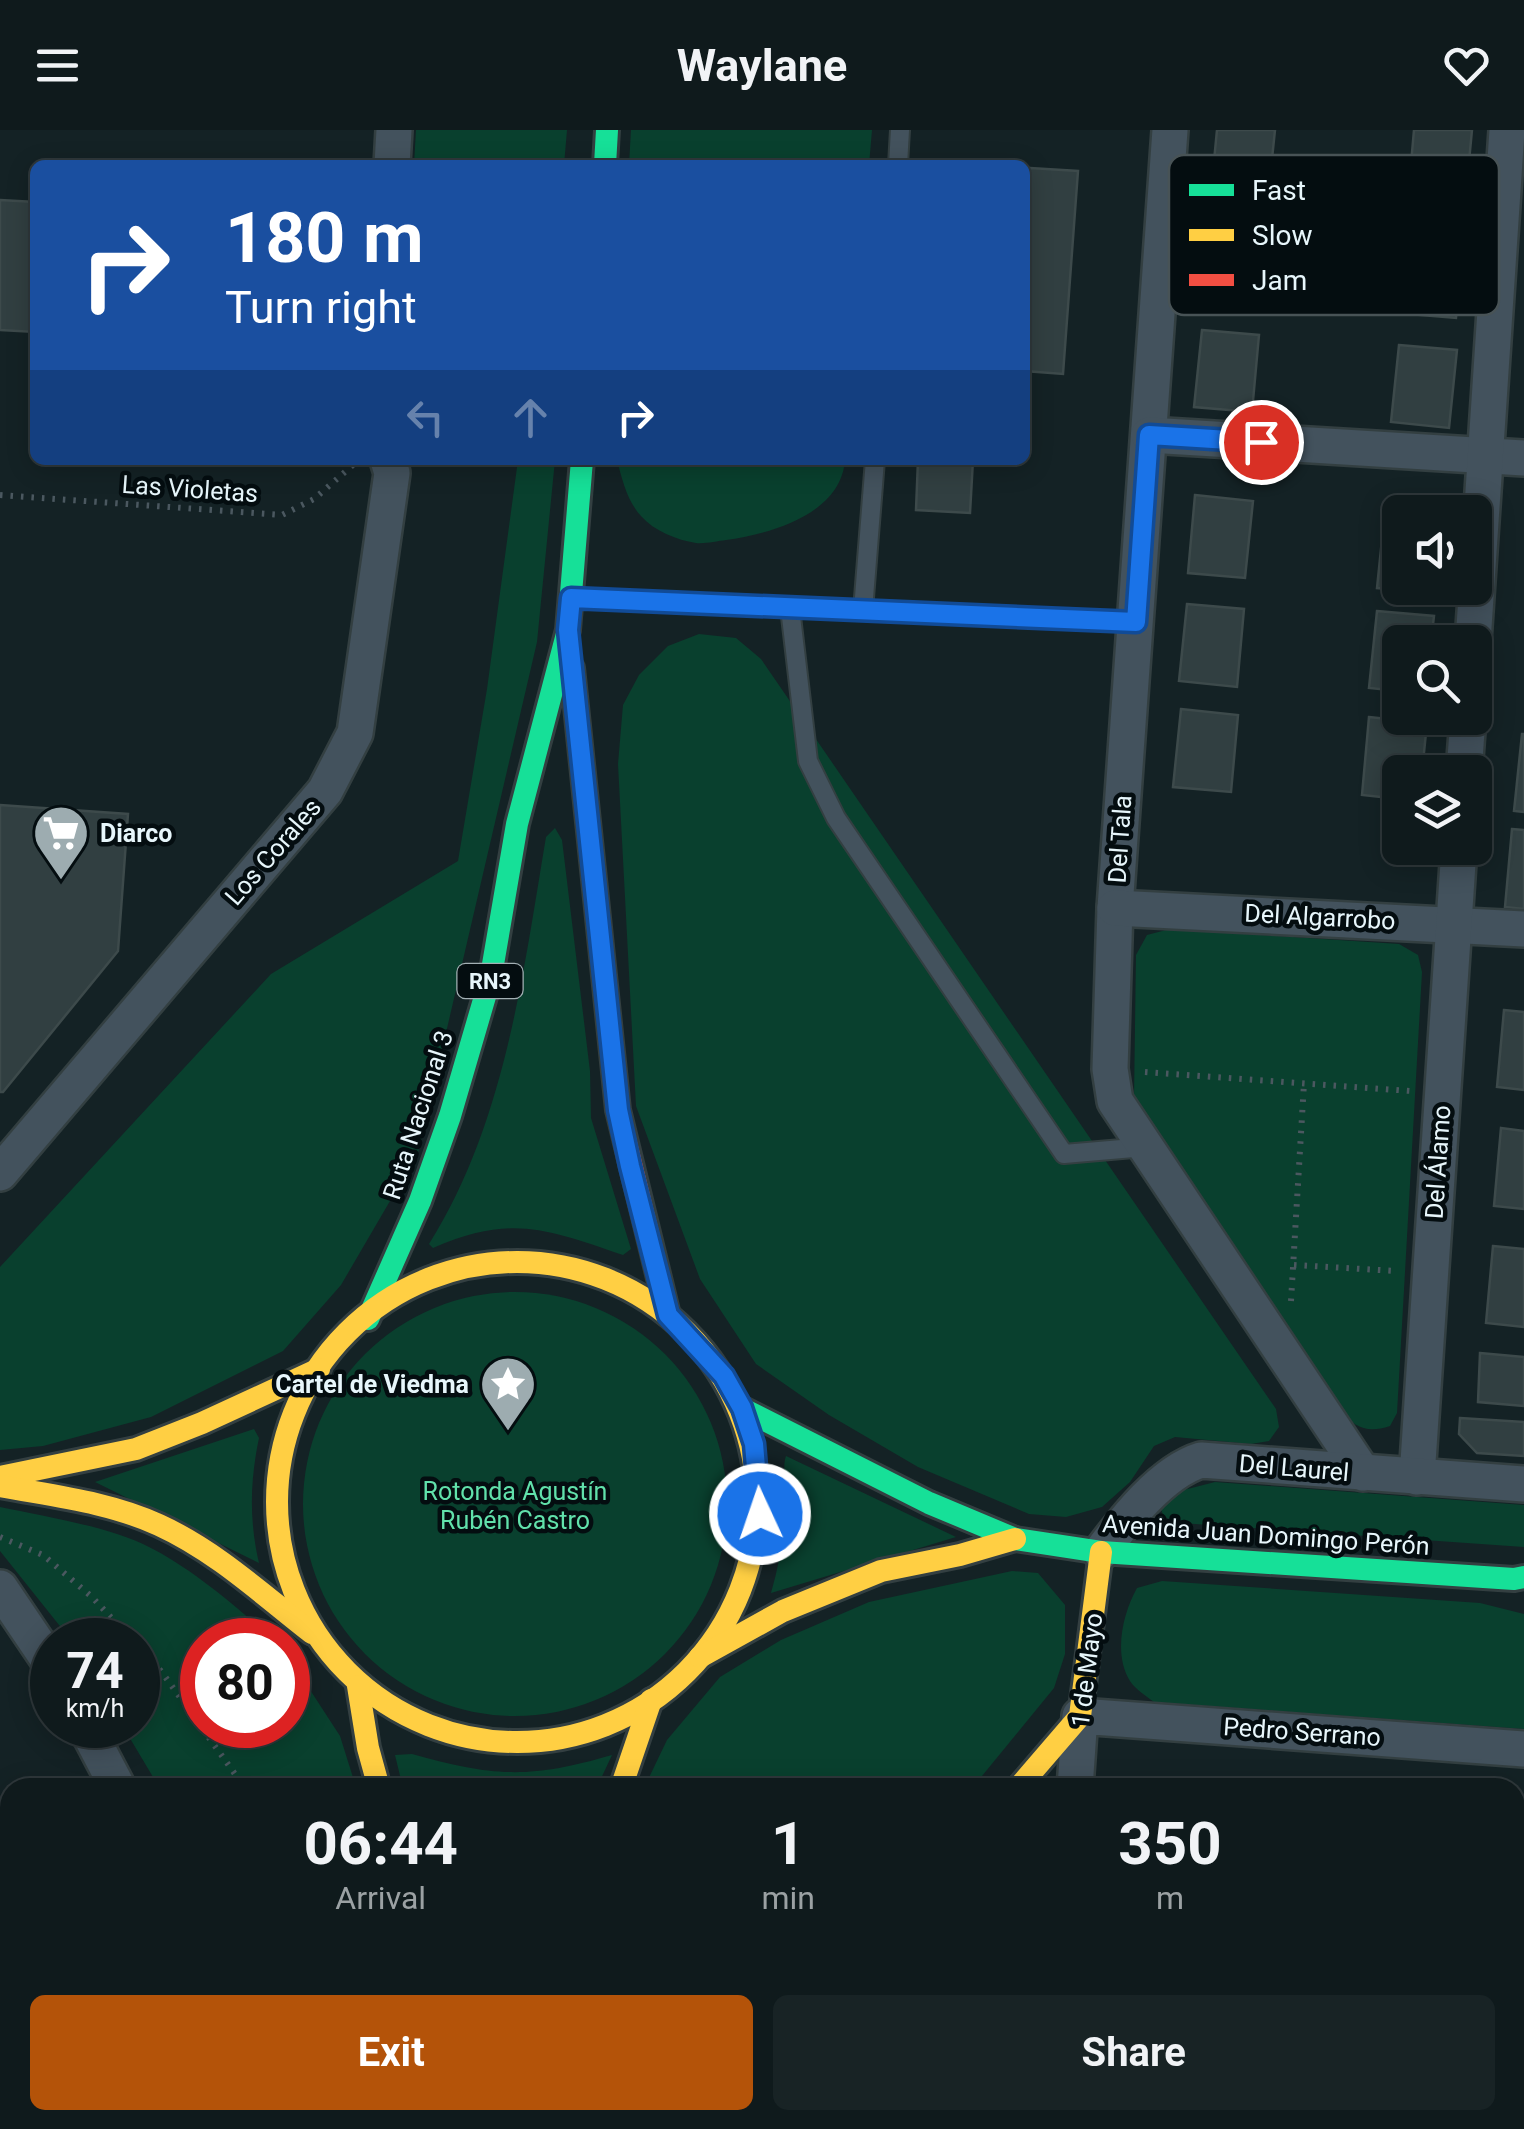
<!DOCTYPE html>
<html lang="en">
<head>
<meta charset="utf-8">
<style>
  body { margin:0; font-family:Roboto,sans-serif; background:#182325; color:#f1f3f6; height:100vh; display:flex; flex-direction:column; font-size:38px; white-space:nowrap }
  * { box-sizing:border-box; margin:0 }
  p { font-size:32px; color:#9ba1a3 }
  .icon { flex:none; width:55px; height:55px; fill:none; stroke:currentColor; stroke-width:2; stroke-linecap:round; stroke-linejoin:round }
  .map { position:relative; flex:1; overflow:hidden }
  .details { position:absolute; left:0px; top:1648px; width:1525px; height:352px; display:flex; flex-direction:column; background:#0f1a1c; border-radius:30px 30px 0 0; box-shadow:0 5px 25px #0003,0 0 0 2px #2f383b }
  .details>* { flex:none }
  .hud { position:absolute; left:30px; top:30px; width:1000px; height:305px; border-radius:15px; box-shadow:0 5px 25px #0003,0 0 0 2px #2f383b; background:#1a4fa0; color:#fff; overflow:hidden }
  .controls { position:absolute; left:1382px; top:365px; display:grid; gap:20px }
  .controls a { display:grid; place-items:center; width:110px; height:110px; border-radius:15px; background:#0f1a1c; box-shadow:0 5px 25px #0003,0 0 0 2px #2f383b; font-size:50px }
  .speed { position:absolute; left:30px; top:1488px; display:flex; gap:20px; font-size:50px; font-weight:700; text-align:center }
  .speed>* { display:grid; place-content:center; width:130px; height:130px; border-radius:50%; background:#0f1a1c; box-shadow:0 5px 25px #0003,0 0 0 2px #2f383b; line-height:1 }
  .speed small { font-size:25px; font-weight:400 }
  .speed .limit { border:15px solid #d22; background:#fff; color:#111 }
  .pin { position:absolute; display:grid; place-items:center; width:85px; height:85px; color:#fff; margin:-42px; border:5px solid #fff; border-radius:50%; box-shadow:0 2px 10px #0007 }
  .me { position:absolute; width:110px; margin:-55px; rotate:357deg; stroke-linejoin:round; filter:drop-shadow(0 0 8px #0008) }
  .turn { display:flex; align-items:center; gap:35px; height:210px; padding:0 30px; font-size:45px }
  .turn .icon { width:130px; height:130px; stroke-width:2.5 }
  .turn b { display:block; font-size:70px; line-height:85px }
  .lanes { display:flex; align-items:center; height:95px; padding:0 30px; background:#0003; justify-content:center; gap:50px; direction:ltr }
  .lanes .off { opacity:.35 }
  .eta { display:flex; justify-content:space-evenly; align-items:center; height:170px; text-align:center }
  .eta b { font-size:60px; font-weight:700; line-height:70px }
  .action { display:flex; gap:20px; margin-top:auto; padding:20px 30px }
  .action a { flex:1; height:115px; border-radius:15px; background:#b45309; color:#fff; font-size:40px; font-weight:700; line-height:115px; text-align:center }
  .action a+a { background:#182325; color:#f1f3f6 }
  header { display:flex; justify-content:space-between; align-items:center; height:130px; padding:0 30px; background:#0f1a1c; font-size:45px; font-weight:700 }
  .map>svg:first-child { display:block }
  .green { fill:#09402e }
  .building { fill:#313f41; stroke:#3d4a4b; stroke-width:2.5 }
  .lines { fill:none; stroke-linecap:round; stroke-linejoin:round }
  .lane-casing { stroke:#333f41; stroke-width:22 }
  .street-casing { stroke:#333f41; stroke-width:40 }
  .fast-casing { stroke:#333f41; stroke-width:28 }
  .slow-casing { stroke:#333f41; stroke-width:28 }
  .jam-casing { stroke:#333f41; stroke-width:28 }
  .path { stroke:#4b5860; stroke-width:6; stroke-dasharray:2.5 8; stroke-linecap:butt }
  .lane { stroke:#43525d; stroke-width:18 }
  .street { stroke:#43525d; stroke-width:35 }
  .fast { stroke:#16e098; stroke-width:22 }
  .slow { stroke:#ffcf43; stroke-width:22 }
  .jam { stroke:#f24e42; stroke-width:22 }
  .route-casing { stroke:#114b97; stroke-width:25 }
  .route { stroke:#1a73e8; stroke-width:18 }
  .labels { text-anchor:middle; dominant-baseline:central; stroke-width:9; stroke-linejoin:round; paint-order:stroke }
  .shield { fill:#040d10; stroke:#a3b0b4; stroke-width:2.5 }
  .shield-label { font-size:22px; font-weight:bold; fill:#e7f6fb }
  .street-label { font-size:25px; fill:#e7f6fb; stroke:#040d10 }
  .poi-label { font-size:25px; font-weight:bold; fill:#e7f6fb; stroke:#040d10; text-anchor:start }
  .park-label { font-size:25px; fill:#61e1ab; stroke:#040d10 }
  .key { fill:#040d10; stroke:#485356; stroke-width:2.5 }
  .key-label { font-size:28px; fill:#e7f6fb }
</style>
</head>
<body>
<header><svg class="icon" aria-label="menu" viewBox="0 0 24 24"><path d="M4 6h16M4 12h16M4 18h16"/></svg>Waylane<svg class="icon" aria-label="heart" viewBox="0 0 24 24"><path d="M12 20l-8-8c-3-5 5-10 8-4 3-6 11-1 8 4z"/></svg></header>
<div class="map">
<svg width="1524" height="1999" viewBox="0 0 1524 1999">
  <rect width="100%" height="100%" fill="#142225"/>
  <g class="green">
    <path d="M416 0H567L564 35H414Z"/>
    <path d="M631 0H872L869 35H629Z"/>
    <path d="M518 330H555L537 512 418 1023 341 1155 283 1221 151 1287 43 1316 0 1320V1137L271 844 458 731 487 559Z"/>
    <path d="M617 330H845C841 384 771 404 726 410 717 411 705 414 696 413 677 410 654 401 641 386 627 371 622 349 617 330Z"/>
    <path d="M699 504 736 508 761 529 1276 1279 1279 1297 1269 1311 1251 1314 1175 1307 1154 1316 1130 1352 1102 1377 1066 1387 1029 1384 918 1337 829 1285 756 1234 700 1149 636 976 618 634 623 575 639 545 668 516Z"/>
    <path d="M555 698 562 710 590 941 591 988 631 1119 623 1125C546 1099 512 1084 433 1118L429 1114C505 993 523 844 546 707Z"/>
    <path d="M1170 799 1399 814 1418 825 1422 842 1397 1283 1390 1296C1366 1304 1356 1297 1339 1281L1134 969 1136 825 1147 805Z"/>
    <circle cx="515" cy="1374" r="212"/>
    <path d="M254 1299 259 1308C250 1351 249 1390 259 1433L95 1352Z"/>
    <path d="M786 1326 956 1407 771 1463C780 1432 785 1399 788 1366 789 1352 781 1341 786 1326Z"/>
    <path d="M1215 1352 1524 1375V1417L1181 1393 1164 1387 1160 1377 1176 1362Z"/>
    <path d="M0 1377C43 1386 111 1397 149 1417 188 1436 241 1479 272 1510H202V1595H288V1526L340 1606 356 1657H159L122 1595H138V1510H71L0 1421Z"/>
    <path d="M1012 1441 1038 1443 1065 1475V1524L1054 1558 973 1657 644 1658 667 1610 720 1547 781 1510 869 1472Z"/>
    <path d="M1162 1451 1480 1473 1524 1484V1599L1154 1572C1146 1566 1135 1559 1130 1551 1113 1524 1123 1483 1137 1458Z"/>
    <path d="M412 1624C494 1647 530 1649 612 1625L597 1657 403 1658 395 1625Z"/>
    <path d="M288 1990H390V1999H290Z"/>
    <path d="M539 1990H691L684 1999H538Z"/>
  </g>
  <g class="building">
    <path d="M1217 0H1275L1268 67 1211 62Z"/>
    <path d="M1414 0H1472L1465 73 1408 68Z"/>
    <path d="M1030 38 1078 41 1063 244 1025 241V111Z"/>
    <path d="M0 70 35 72V202L0 200Z"/>
    <path d="M1406 106 1463 111 1456 188 1398 183Z"/>
    <path d="M1202 200 1259 205 1252 282 1194 277Z"/>
    <path d="M1399 215 1457 220 1449 298 1391 292Z"/>
    <path d="M918 330H973L970 383 916 380Z"/>
    <path d="M1195 365 1253 371 1245 448 1188 443Z"/>
    <path d="M1385 380 1408 382H1400V458H1435V463L1377 458Z"/>
    <path d="M1187 474 1244 479 1237 557 1179 551Z"/>
    <path d="M1377 481 1434 486 1431 512H1400V561L1369 558Z"/>
    <path d="M1181 579 1238 585 1231 662 1173 657Z"/>
    <path d="M1369 587 1427 593 1422 642H1400V669L1362 665Z"/>
    <path d="M1522 604H1524V682L1514 681Z"/>
    <path d="M0 675 128 684 118 821 3 962H0Z"/>
    <path d="M1512 699 1524 700V779L1505 777Z"/>
    <path d="M1504 880 1524 882V960L1497 957Z"/>
    <path d="M1501 998 1524 1001V1079L1494 1076Z"/>
    <path d="M1493 1116 1524 1119V1197L1486 1193Z"/>
    <path d="M1480 1223 1524 1227V1276L1478 1272Z"/>
    <path d="M1460 1288 1524 1292V1326L1477 1323 1459 1304Z"/>
    <path d="M795 1990H834L833 1999H786Z"/>
  </g>
  <g class="lines">
    <g class="lane-casing">
      <g id="lane">
        <path d="M898 35 900 0"/>
        <path d="M577 468 1135 492"/>
        <path d="M790 478 808 631 836 688 1064 1024 1145 1017"/>
        <path d="M863 480 875 330"/>
      </g>
    </g>
    <g class="street-casing">
      <g id="street">
        <path d="M1170 0 1115 778 1110 939 1115 971 1363 1343"/>
        <path d="M392 35 394 0"/>
        <path d="M1149 305 1524 328"/>
        <path d="M1473 512 1507 0"/>
        <path d="M1464 642 1468 588"/>
        <path d="M1115 778 1524 799"/>
        <path d="M0 1043 325 661 355 603 392 343 388 330"/>
        <path d="M1417 1347 1459 718"/>
        <path d="M1101 1422C1125 1390 1162 1342 1201 1330L1524 1354"/>
        <path d="M0 1458 52 1535"/>
        <path d="M85 1595 118 1658"/>
        <path d="M1075 1658 1080 1586 1524 1619"/>
        <path d="M261 1990 264 1999"/>
        <path d="M1051 1999 1052 1990"/>
      </g>
    </g>
    <g class="fast-casing">
      <g id="fast">
        <path d="M605 35 607 0"/>
        <path d="M368 1189 420 1071 450 986 491 846 517 694 568 500 582 330"/>
        <path d="M741 1278 929 1373 1015 1409 1101 1422 1514 1449 1524 1447"/>
        <path d="M418 1990 419 1999"/>
        <path d="M516 1999 517 1990"/>
      </g>
    </g>
    <g class="slow-casing">
      <g id="slow">
        <circle cx="517" cy="1372" r="240"/>
        <path d="M0 1347 136 1319 202 1293 319 1239"/>
        <path d="M0 1356C53 1366 109 1372 159 1395 216 1421 263 1465 312 1503"/>
        <path d="M700 1527 783 1481 881 1441 960 1425 1015 1409"/>
        <path d="M358 1556 368 1618 379 1658"/>
        <path d="M621 1658 651 1570"/>
        <path d="M1018 1658 1080 1586 1101 1422"/>
        <path d="M723 1999 731 1990"/>
      </g>
    </g>
    <g class="jam-casing">
      <path id="jam" d="M572 538 618 980 668 1185"/>
    </g>
    <g class="path">
      <path d="M0 365 282 385 314 369 354 334"/>
      <path d="M1145 942 1411 961"/>
      <path d="M1294 1135 1397 1141"/>
      <path d="M1291 1171 1304 953"/>
      <path d="M0 1407 43 1425 92 1467 132 1510"/>
      <path d="M138 1516 161 1541 245 1658"/>
      <path d="M339 1990 340 1999"/>
    </g>
    <use href="#lane" class="lane"/>
    <use href="#street" class="street"/>
    <use href="#fast" class="fast"/>
    <use href="#slow" class="slow"/>
    <use href="#jam" class="jam"/>
  </g>
  <g class="lines">
    <g class="route-casing">
      <path id="route" d="M760 1384 754 1314 742 1278 724 1246 668 1185 630 1036 618 980 568 500 571 468 1136 492 1149 305 1261 312"/>
    </g>
    <use href="#route" class="route"/>
  </g>
  <defs>
    <g id="supermarket-pin" transform="scale(2.875)"><path d="M0 17L-7.5 6A9.5 9.5 0 1 1 7.5 6Z" fill="#9dacb0" stroke="#040d10"/><path d="M-6-5.5h2.5l.6 2H6L4.5 2H-2.5L-4.4-4H-6ZM-1.5 3.2a1.3 1.3 0 1 0 .1 0ZM3 3.2a1.3 1.3 0 1 0 .1 0Z" fill="#fff"/></g>
    <g id="sight-pin" transform="scale(2.875)"><path d="M0 17L-7.5 6A9.5 9.5 0 1 1 7.5 6Z" fill="#9dacb0" stroke="#040d10"/><path d="M0-6L1.8-2.2L6-1.7L2.9 1.2L3.7 5.4L0 3.3L-3.7 5.4L-2.9 1.2L-6-1.7L-1.8-2.2Z" fill="#fff"/></g>
  </defs>
  <g fill-rule="evenodd">
    <use href="#supermarket-pin" x="61" y="703"/>
    <use href="#sight-pin" x="508" y="1254"/>
  </g>
  <g class="labels">
    <rect class="shield" x="457.5" y="834" width="65" height="34" rx="8"/>
    <g class="shield-label">
      <text x="490" y="851">RN3</text>
    </g>
    <g class="street-label">
      <text transform="translate(190 359) rotate(4)">Las Violetas</text>
      <text transform="translate(1120 709) rotate(-86)">Del Tala</text>
      <text transform="translate(273 722) rotate(-49)">Los Corales</text>
      <text transform="translate(1320 787) rotate(3)">Del Algarrobo</text>
      <text transform="translate(418 985) rotate(-72)">Ruta Nacional 3</text>
      <text transform="translate(1438 1032) rotate(-86)">Del Álamo</text>
      <text transform="translate(1294 1338) rotate(5)">Del Laurel</text>
      <text transform="translate(1266 1405) rotate(4)">Avenida Juan Domingo Perón</text>
      <text transform="translate(1087 1540) rotate(-83)">1 de Mayo</text>
      <text transform="translate(1302 1602) rotate(4)">Pedro Serrano</text>
    </g>
    <g class="poi-label">
      <text x="100" y="703">Diarco</text>
      <text x="469" y="1254" text-anchor="end">Cartel de Viedma</text>
    </g>
    <g class="park-label">
      <text x="515" y="1361">Rotonda Agustín<tspan x="515" dy="29">Rubén Castro</tspan></text>
    </g>
  </g>
  <rect x="1169" y="25" width="330" height="160" rx="15" class="key"/>
  <rect x="1189" y="54" width="45" height="12" fill="#16e098"/>
  <rect x="1189" y="99" width="45" height="12" fill="#ffcf43"/>
  <rect x="1189" y="144" width="45" height="12" fill="#f24e42"/>
  <g class="key-label">
    <text x="1252" y="70">Fast</text>
    <text x="1252" y="115">Slow</text>
    <text x="1252" y="160">Jam</text>
  </g>
</svg>
<div class="controls">
<a><svg class="icon" aria-label="sound" viewBox="0 0 24 24"><path d="M4 9h4l5-4v14l-5-4H4zM17 9q2 3 0 6"/></svg></a>
<a><svg class="icon" aria-label="search" viewBox="0 0 24 24"><circle cx="10" cy="10" r="6"/><path d="M15 15l6 6"/></svg></a>
<a><svg class="icon" aria-label="layers" viewBox="0 0 24 24"><path d="M12 4l9 5-9 5-9-5zM3 14l9 5 9-5"/></svg></a>
</div>
<div class="speed"><div>74<small>km/h</small></div><div class="limit">80</div></div>
<div class="pin" style="left:1261px;top:312px;background:#d93025"><svg class="icon" aria-label="arrive" viewBox="0 0 24 24"><path d="M6 21V4h12l-3 4 3 4H6"/></svg></div>
<svg class="me" style="left:760px;top:1384px" viewBox="-20 -20 40 40"><circle r="17" fill="#1a73e8" stroke="#fff" stroke-width="3"/><path d="M0-11L8 9 0 5-8 9z" fill="#fff"/></svg>
<div class="hud">
<div class="turn"><svg class="icon" aria-label="right" viewBox="0 0 24 24"><path d="M7 20v-9h11M14 6l5 5-5 5"/></svg><div><b>180 m</b>Turn right</div></div>
<div class="lanes"><svg class="icon off" aria-label="left" viewBox="0 0 24 24"><path d="M17 20v-9H6M10 6l-5 5 5 5"/></svg><svg class="icon off" aria-label="ahead" viewBox="0 0 24 24"><path d="M12 20V5M6 11l6-6 6 6"/></svg><svg class="icon" aria-label="right" viewBox="0 0 24 24"><path d="M7 20v-9h11M14 6l5 5-5 5"/></svg></div>
</div>
<section class="details">
<div class="eta">
<div><b>06:44</b><p>Arrival</p></div>
<div><b>1</b><p>min</p></div>
<div><b>350</b><p>m</p></div>
</div>
<div class="action"><a>Exit</a><a>Share</a></div>
</section>
</div>
</body>
</html>
